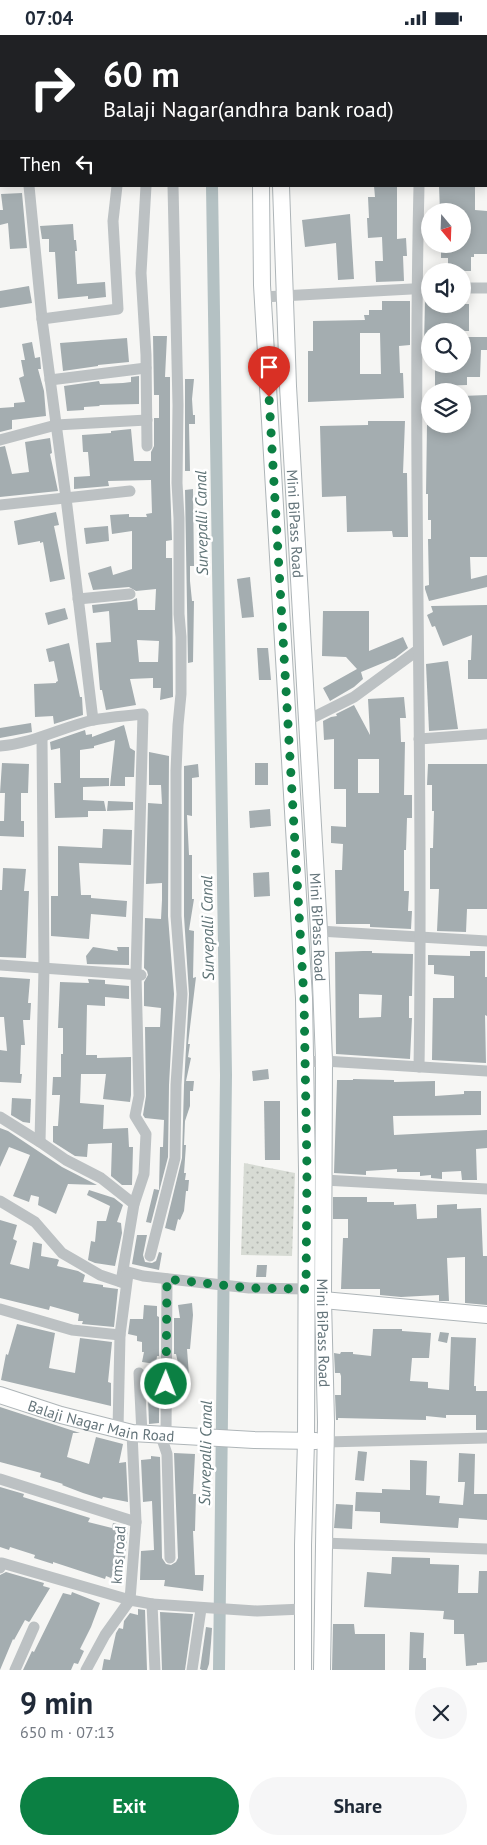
<!DOCTYPE html>
<html lang="en">
<head>
<meta charset="utf-8">
<style>
  body { margin:0; font-family:"PT Sans",sans-serif; background:#f6f6f7; color:#1f2937; height:100vh; display:flex; flex-direction:column; font-size:19px; white-space:nowrap }
  * { box-sizing:border-box; margin:0 }
  p { font-size:16px; color:#747a83 }
  .icon { flex:none; width:28px; height:28px; fill:none; stroke:currentColor; stroke-width:2; stroke-linecap:round; stroke-linejoin:round }
  .map { position:relative; height:1635px; overflow:hidden }
  .drawer { display:flex; flex-direction:column; background:#fff; flex:1 }
  .drawer>* { flex:none }
  .hud { position:absolute; left:0px; top:0px; width:488px; height:152px; box-shadow:0 2px 12px #0003; background:#202124; color:#fff; overflow:hidden }
  .needle { width:32px; rotate:161deg }
  .controls { position:absolute; left:421px; top:168px; display:grid; gap:10px }
  .controls a { display:grid; place-items:center; width:50px; height:50px; border-radius:50%; background:#fff; box-shadow:0 2px 12px #0003; font-size:25px }
  .pin { position:absolute; display:grid; place-items:center; width:42px; height:42px; color:#fff; margin:-51px -21px; border-radius:50% 50% 50% 0; rotate:-45deg; box-shadow:0 0 5px #0007 }
  .pin .icon { rotate:45deg }
  .me { position:absolute; width:55px; margin:-28px; rotate:1deg; stroke-linejoin:round; filter:drop-shadow(0 0 4px #0008) }
  .turn { display:flex; align-items:center; gap:18px; height:105px; padding:0 20px; font-size:22px }
  .turn .icon { width:65px; height:65px; stroke-width:2.5 }
  .turn b { display:block; font-size:35px; line-height:42px }
  .then { display:flex; align-items:center; height:48px; padding:0 20px; background:#0003; gap:10px; font-size:19px }
  .round { display:grid; place-items:center; flex:none; width:52px; height:52px; border-radius:26px; background:#f6f6f7 }
  .overview { display:flex; align-items:center; justify-content:space-between; height:85px; padding:0 20px }
  h1 { font-size:30px; font-weight:800; line-height:38px }
  .action { display:flex; gap:10px; margin-top:auto; padding:10px 20px }
  .action a { flex:1; height:58px; border-radius:30px; background:#0b8043; color:#fff; font-size:20px; font-weight:800; line-height:58px; text-align:center }
  .action a+a { background:#f6f6f7; color:#1f2937 }
  .status { display:flex; justify-content:space-between; align-items:center; height:35px; padding:0 25px; background:#fff; direction:ltr }
  .status svg { height:14px; fill:currentColor }
  .map>svg:first-child { display:block }
  .grass { fill:url(#grass-dots) }
  .lines { fill:none; stroke-linecap:round; stroke-linejoin:round }
  .canal { stroke:#b4c1c3; stroke-width:12 }
  .building { fill:#a4adb0; fill-rule:evenodd }
  .secondary-casing { stroke:#aeb5b8; stroke-width:18 }
  .street { stroke:#bcc1c3; stroke-width:11 }
  .secondary { stroke:#fff; stroke-width:16 }
  .route { stroke:#0b8043; stroke-width:9; stroke-dasharray:0 16.2 }
  .labels { text-anchor:middle; dominant-baseline:central; stroke-width:5; stroke-linejoin:round; paint-order:stroke }
  .street-label { font-size:15px; fill:#65757b; stroke:#fff }
  .water-label { font-size:16px; font-style:italic; fill:#607477; stroke:#fff }
</style>
</head>
<body>
<div class="status"><b>07:04</b><svg viewBox="0 0 49 12"><path d="M0 12V9h3v3zM5 12V6h3v6zM10 12V3h3v9zM15 12V0h3v12zM26 1h20v11H26zM47 4h2v5h-2z"/></svg></div>
<div class="map">
<svg width="487" height="1635" viewBox="0 0 487 1635">
  <defs>
    <pattern id="grass-dots" width="8" height="8" patternUnits="userSpaceOnUse" patternTransform="scale(1.25)"><rect width="8" height="8" fill="#d7dbd4"/><path d="M2 2h.1M6 6h.1" fill="none" stroke="#b2b6b1" stroke-width="1.8" stroke-linecap="round"/></pattern>
  </defs>
  <rect width="100%" height="100%" fill="#f6f6f4"/>
  <path class="grass" d="M244 1128 295 1138 292 1221 241 1220Z"/>
  <g class="lines">
    <g class="canal">
      <path d="M210 0V1"/>
      <path d="M212 151 226 1040 219 1635"/>
    </g>
  </g>
  <g class="building">
    <path d="M374 151H397V204L406 203 407 221H403L404 246 376 247 375 226H383L382 202 368 203 367 183H369L368 162H375Z"/>
    <path d="M439 151H475V175L487 176V219H474V222H471V236H448V223H441V209H462V176H440Z"/>
    <path d="M22 158 27 213 10 214 8 188 0 190V175H3L1 159Z"/>
    <path d="M350 179 354 244 338 245 336 208 305 212 302 185Z"/>
    <path d="M73 189 74 205H76L77 216H75L77 249 105 247 106 262 88 264V261L58 264 55 217H49V204H42L40 191Z"/>
    <path d="M29 251 32 268 0 273V256Z"/>
    <path d="M425 265H430V269H469V296H430V310H424Z"/>
    <path d="M382 266H410V310L399 311 400 338H403L404 363 308 367V316H313V286L365 285 364 280H369V275H382ZM360 298H380L381 339H360Z"/>
    <path d="M153 301H167L165 342H170V448L172 505 166 506V523H172L173 662 160 665 161 653H153V643L130 644 136 670 106 675 102 655H100L96 608 111 607 109 576 93 578 92 570 131 566 137 563 138 575H155L156 554 136 556 129 552 93 555 88 538 111 531 113 540 132 534V496L112 499 110 480 129 479V482H147L146 479 152 478 151 445 108 446 109 451 74 454V442L90 441 88 417H83L82 400 111 398V396L131 394 134 426H151V417L154 411V383H159V360H154ZM137 605 159 606 158 627H139Z"/>
    <path d="M462 302H487V315H481L480 342H467V350L435 351V329H462Z"/>
    <path d="M127 303 129 327 98 330V331L63 336 60 308Z"/>
    <path d="M32 307 35 323 40 322 41 334H38L44 356 46 381 12 385V394L0 397V373L14 372V368L25 367 19 343 24 341 21 325H25L22 309Z"/>
    <path d="M139 341V369L99 370 100 371 84 372V375L67 376 64 351 99 346 100 349 123 348 131 347V342Z"/>
    <path d="M185 344H194L192 364 193 380H195V389H189L190 436H185Z"/>
    <path d="M487 360V522H470L471 544 487 540V552L429 566 425 554V551L429 550 428 504H431V485H428V459H426L427 390 462 389V361Z"/>
    <path d="M368 386H405L403 438H407L408 502H393L392 496 347 497 346 461 322 462 320 391 368 390Z"/>
    <path d="M50 403 52 418 50 419 58 456 0 462V412L5 411 12 439 29 437 25 407Z"/>
    <path d="M193 454 194 531H190V546L192 566H194L193 627 188 628 185 455Z"/>
    <path d="M56 477 59 490 54 491 65 544 50 547 43 507 40 508V506L18 510 14 486Z"/>
    <path d="M108 491 109 506 86 509 84 493Z"/>
    <path d="M250 542 254 582 242 583 237 544Z"/>
    <path d="M487 570V644H468V625H471L472 600 443 611 435 591 432 592 427 580 433 577 431 571Z"/>
    <path d="M65 573 68 584 48 590 45 578Z"/>
    <path d="M323 576H369V616L403 602 408 613 395 623 361 637 363 644 354 652 330 666 323 653 357 634 346 622 322 621Z"/>
    <path d="M69 608 80 662H82L83 680 54 689 53 681 35 682 34 649 56 648V647L58 646 54 626 49 627 46 614Z"/>
    <path d="M257 613H268L271 645H259Z"/>
    <path d="M448 626 458 694 429 696 426 629Z"/>
    <path d="M404 662 406 683H400L401 707H405L404 760H412V783H407L406 815H404V856H409L408 876H412L411 894 370 892V889H336L335 835H342L343 809 331 808V791L346 792V754H334V704L324 705 323 686 331 682 337 681 336 679 354 670 370 700 368 664ZM358 724H379V758H358Z"/>
    <path d="M31 688 32 697 0 703V693Z"/>
    <path d="M124 690 130 713 135 716 134 742H125V751H110L115 705 94 711V713L80 715V743H109V751L83 752V765L104 766 106 776H88V782L55 783 54 748H61L60 713 51 715 50 707 85 695 86 700 92 699V702Z"/>
    <path d="M149 717 169 721 168 881 174 959 169 1050 168 1122 151 1188 146 1187 154 1154 159 1155 160 1112H163L164 1085 145 1083 143 1080 146 1061 145 992H160L161 973 144 971V947L148 940 147 936 144 933 145 883 161 884 162 865V848L146 849 148 768 162 769 161 750H149Z"/>
    <path d="M2 728 29 729 28 758H21V786H24V802L0 801V786H4L5 758H0Z"/>
    <rect x="255" y="728" width="13" height="22"/>
    <path d="M198 729 199 742 192 743V781L187 780 189 820H192V864H194L189 895 194 896 193 943 196 942 188 1009H190L188 1022 191 1023 186 1046H194L193 1056H190V1071L185 1086 184 1110H186L184 1138H186L185 1145H189L188 1156H186L184 1176 180 1185 178 1184 175 1196 165 1193 182 1123 184 1050 189 959 184 881V731Z"/>
    <path d="M428 729H487V874H467L466 897 437 896 439 854H430V813H433L434 776H432V750H427Z"/>
    <path d="M108 766 133 767V775L107 776Z"/>
    <path d="M270 774 271 791 250 793 249 776Z"/>
    <path d="M103 794 132 795 131 830 79 828 81 860H91V863L127 866 126 882 91 879 89 904 51 901V861H58V811L102 813Z"/>
    <path d="M3 833 26 834 24 856H29L26 923 0 922V855H2Z"/>
    <path d="M269 837 270 861 254 862 253 838Z"/>
    <path d="M93 912 118 916 117 912H129V930L87 929 86 921Z"/>
    <path d="M363 916H372V918L413 919 412 961H409V983H412L410 1024 336 1019 335 917ZM359 959 382 960 381 982 359 983Z"/>
    <path d="M470 916H485V942H487V981L485 980 486 1028 432 1025 433 963H454V941L434 939V930H428V920L470 921Z"/>
    <path d="M0 942 30 944 28 968H31L30 985H23L25 1010H21L20 1039H22L21 1048 0 1047V1015L7 1016 4 982H0Z"/>
    <path d="M88 944 105 945V949L129 951V964L105 962V971L87 970 86 1020H97V1023L131 1022V1060L130 1067 103 1064 106 1039H81L80 1068 104 1070 103 1094 128 1093 129 1112H133L132 1150H122L111 1141 112 1108 88 1109 87 1122 75 1121 53 1107V1091H58L60 1060H52L53 1042H61V1019H63V993H58L60 947 89 948Z"/>
    <path d="M268 1034 269 1044 253 1046 252 1036Z"/>
    <path d="M353 1044 394 1045V1047L435 1046V1061L464 1059V1056H481V1080L393 1081 394 1100 487 1095V1113L476 1114 477 1145H462L461 1136 442 1137V1144L431 1143V1140L420 1141V1137H397V1134L366 1136V1140L334 1138 337 1045H353Z"/>
    <path d="M12 1063 31 1064 30 1088 23 1087 11 1080Z"/>
    <path d="M264 1066H280V1125H265Z"/>
    <path d="M0 1093 8 1096 62 1132 97 1150 68 1149 56 1179 38 1170 39 1162 31 1160 29 1167 13 1161 30 1120 9 1112 0 1132Z"/>
    <path d="M89 1155 114 1163 123 1170 117 1187 121 1188 122 1198 115 1231 95 1228 88 1225 91 1206 95 1207 97 1186H106L110 1171 87 1160Z"/>
    <path d="M333 1162H367V1167H394V1170L416 1169 417 1184 437 1183V1170L457 1169V1174L481 1173 483 1221H487V1270L465 1268V1222L447 1223 449 1266H439V1260L401 1262 380 1260V1254H341L343 1203H348V1184H333Z"/>
    <path d="M0 1185 17 1190 13 1204 17 1206 10 1229 29 1234 33 1207 42 1209 41 1221 57 1224 59 1225 57 1231 78 1236 85 1240 83 1247 103 1250V1252L118 1254 114 1292 82 1289 83 1286H78L79 1279 50 1271 49 1275 0 1263Z"/>
    <path d="M137 1200H147L143 1220 145 1227 152 1228 156 1226 159 1217 162 1218 159 1235 132 1229Z"/>
    <path d="M257 1230H267L266 1242H256Z"/>
    <path d="M192 1268 193 1280 190 1314H187L190 1354 180 1355 179 1332 176 1319H174V1283H180L178 1270Z"/>
    <path d="M144 1270 157 1271V1281L159 1282V1321H157L156 1329 142 1327 144 1317H142V1307L137 1306V1301L128 1299 130 1284H143Z"/>
    <path d="M17 1289 55 1298 49 1333 75 1338 80 1303 112 1307 108 1347 111 1348V1371L1 1345 6 1319 8 1320Z"/>
    <path d="M373 1294H402V1296L431 1298 429 1323H412L410 1346 428 1347V1353L449 1355 451 1302 476 1303 474 1351H476V1356H487V1395H476V1380H446V1383L426 1381V1385L338 1383V1385H336L335 1360H341V1341L340 1338H335L334 1318 340 1319 341 1317H353V1319L371 1321Z"/>
    <path d="M440 1297 449 1298 447 1308 438 1306Z"/>
    <path d="M148 1363 159 1364V1388L149 1389Z"/>
    <path d="M0 1372 80 1398H73L67 1422 89 1429 96 1402 123 1409 119 1428 126 1427 128 1467 103 1462 102 1464 83 1458 62 1450 63 1449 40 1442 41 1438 0 1427Z"/>
    <path d="M358 1416 367 1417 364 1446 355 1445Z"/>
    <path d="M174 1418 195 1419 193 1459H196L195 1496H193L195 1540H204L203 1556 164 1551 165 1545H140L141 1516 154 1515 152 1466 143 1467 141 1425 151 1424V1421L160 1422 162 1523 166 1529 171 1530 176 1527 178 1523Z"/>
    <path d="M459 1418 475 1419 474 1459H487V1485L459 1483 458 1493 380 1488V1477L355 1476 356 1457 382 1458V1454L410 1455V1425L427 1426 426 1460 440 1461 439 1468 463 1470 465 1447H458Z"/>
    <path d="M0 1452 24 1459 23 1462 90 1483 88 1487 112 1493 113 1488 128 1492 123 1544 112 1541 111 1543 106 1541 105 1544 53 1527V1529L34 1523 35 1520 10 1512 9 1515 0 1512Z"/>
    <path d="M336 1469 353 1470 352 1494 334 1493Z"/>
    <path d="M392 1522 430 1523V1529L459 1530 458 1558H478L479 1536H487V1627L477 1628V1630L466 1631 464 1599H454V1585L443 1584 444 1576 364 1572 367 1537 391 1539Z"/>
    <path d="M6 1537 44 1548 43 1551 50 1553 30 1586 29 1587 25 1585 14 1605 13 1604 0 1635V1540Z"/>
    <path d="M72 1557 100 1568 91 1592 80 1614 84 1616 78 1629 74 1628 71 1635H23L32 1616 34 1617 63 1558 71 1560Z"/>
    <path d="M138 1574 145 1575 147 1635H102L104 1624 110 1625 116 1598 119 1593 123 1594 124 1586 130 1578 138 1580Z"/>
    <path d="M160 1577 193 1579 185 1635H162Z"/>
    <path d="M333 1589H354L355 1599H385V1635H332Z"/>
    <path d="M206 1592 212 1593 211 1608 209 1629 207 1635H202L200 1634Z"/>
    <path d="M410 1597 424 1598 423 1623H426V1635H409Z"/>
  </g>
  <g class="lines">
    <g class="secondary-casing">
      <g id="secondary">
        <path d="M243 0V1"/>
        <path d="M259 0V1"/>
        <path d="M297 0V1"/>
        <path d="M281 1V0"/>
        <path d="M261 151 262 250 304 963 307 1135 306 1406 303 1510V1635"/>
        <path id="s1" d="M281 151 288 351 319 896 324 1026 323 1265 326 1387 322 1635"/>
        <path d="M323 1265 487 1280"/>
        <path id="s2" d="M0 1360 61 1380 132 1398 254 1405 316 1406"/>
      </g>
    </g>
    <g class="street">
      <path d="M3 0V1"/>
      <path d="M146 0V1"/>
      <path d="M169 0V1"/>
      <path d="M122 1V0"/>
      <path d="M423 1V0"/>
      <path d="M0 43H1"/>
      <path d="M29 151 42 284 66 463 93 685"/>
      <path d="M146 151 141 238 146 320 147 411"/>
      <path d="M462 253H487"/>
      <path d="M263 262 430 253"/>
      <path d="M42 284 118 274 113 186 117 151"/>
      <path d="M50 345 146 333"/>
      <path d="M0 405 56 390 147 385"/>
      <path d="M0 470 130 456"/>
      <path d="M78 564 130 559"/>
      <path d="M306 686 354 662 418 615"/>
      <path d="M419 704 487 699"/>
      <path d="M0 711C34 708 60 693 93 685 109 682 126 681 143 679L136 939 139 1061 135 1081 146 1099 144 1139 134 1169 121 1247"/>
      <path d="M319 896 487 906"/>
      <path d="M0 930 141 940"/>
      <path d="M305 1027 324 1026 487 1036"/>
      <path d="M419 1032C424 739 412 445 419 151"/>
      <path d="M0 1082 40 1107 66 1125 101 1143 134 1169"/>
      <path d="M40 1107 44 933 42 703"/>
      <path d="M324 1145 487 1154"/>
      <path d="M0 1166 35 1187 62 1218 100 1240 121 1247 128 1237 143 1241 249 1253 306 1254"/>
      <path d="M150 1221 175 1123 176 1050 182 959 176 881V736L178 690 181 659V602L179 579V483L177 448 178 370 173 151"/>
      <path d="M0 1274 72 1295 120 1300"/>
      <path d="M139 1338 142 1399"/>
      <path d="M118 1394 120 1300 128 1239"/>
      <path d="M161 1401 167 1419 170 1523"/>
      <path d="M166 1401 167 1244"/>
      <path d="M325 1407 487 1403"/>
      <path d="M0 1444 136 1487"/>
      <path d="M323 1508 487 1514"/>
      <path d="M0 1533 2 1528 130 1565 136 1487 132 1398"/>
      <path d="M15 1635 34 1592"/>
      <path d="M86 1635 105 1600 130 1565 152 1569"/>
      <path d="M155 1635 152 1569 257 1576 303 1574"/>
      <path d="M192 1635 201 1574"/>
    </g>
    <use href="#secondary" class="secondary"/>
  </g>
  <g class="lines">
    <path class="route" d="M166 1349 167 1244 249 1253 306 1254 307 1135 304 964 269 362"/>
  </g>
  <g class="labels">
    <g class="street-label">
      <text stroke="none"><textPath href="#s1" startOffset="338">Mini BiPass Road</textPath></text>
      <text stroke="none"><textPath href="#s1" startOffset="742">Mini BiPass Road</textPath></text>
      <text stroke="none"><textPath href="#s1" startOffset="1148">Mini BiPass Road</textPath></text>
      <text stroke="none"><textPath href="#s2" startOffset="105">Balaji Nagar Main Road</textPath></text>
      <text transform="translate(118 1520) rotate(-86)">kms road</text>
    </g>
    <g class="water-label">
      <text transform="translate(201 488) rotate(-91)">Survepalli Canal</text>
      <text transform="translate(207 893) rotate(-91)">Survepalli Canal</text>
      <text transform="translate(205 1418) rotate(-89)">Survepalli Canal</text>
    </g>
  </g>
</svg>
<div class="controls">
<a><svg class="needle" viewBox="-14 -14 28 28"><path d="M0-13l5 13h-10z" fill="#e53935"/><path d="M0 13l5-13h-10z" fill="#747a83"/></svg></a>
<a><svg class="icon" aria-label="sound" viewBox="0 0 24 24"><path d="M4 9h4l5-4v14l-5-4H4zM17 9q2 3 0 6"/></svg></a>
<a><svg class="icon" aria-label="search" viewBox="0 0 24 24"><circle cx="10" cy="10" r="6"/><path d="M15 15l6 6"/></svg></a>
<a><svg class="icon" aria-label="layers" viewBox="0 0 24 24"><path d="M12 4l9 5-9 5-9-5zM3 14l9 5 9-5"/></svg></a>
</div>
<div class="pin" style="left:269px;top:362px;background:#d93025"><svg class="icon" aria-label="arrive" viewBox="0 0 24 24"><path d="M6 21V4h12l-3 4 3 4H6"/></svg></div>
<svg class="me" style="left:166px;top:1349px" viewBox="-20 -20 40 40"><circle r="17" fill="#0b8043" stroke="#fff" stroke-width="3"/><path d="M0-11L8 9 0 5-8 9z" fill="#fff"/></svg>
<div class="hud">
<div class="turn"><svg class="icon" aria-label="right" viewBox="0 0 24 24"><path d="M7 20v-9h11M14 6l5 5-5 5"/></svg><div><b>60 m</b>Balaji Nagar(andhra bank road)</div></div>
<div class="then">Then<svg class="icon" aria-label="left" viewBox="0 0 24 24"><path d="M17 20v-9H6M10 6l-5 5 5 5"/></svg></div>
</div>
</div>
<section class="drawer">
<div class="overview"><div><h1>9 min</h1><p>650 m · 07:13</p></div><a class="round"><svg class="icon" aria-label="close" viewBox="0 0 24 24"><path d="M6 6l12 12M18 6L6 18"/></svg></a></div>
<div class="action"><a>Exit</a><a>Share</a></div>
</section>
</body>
</html>
